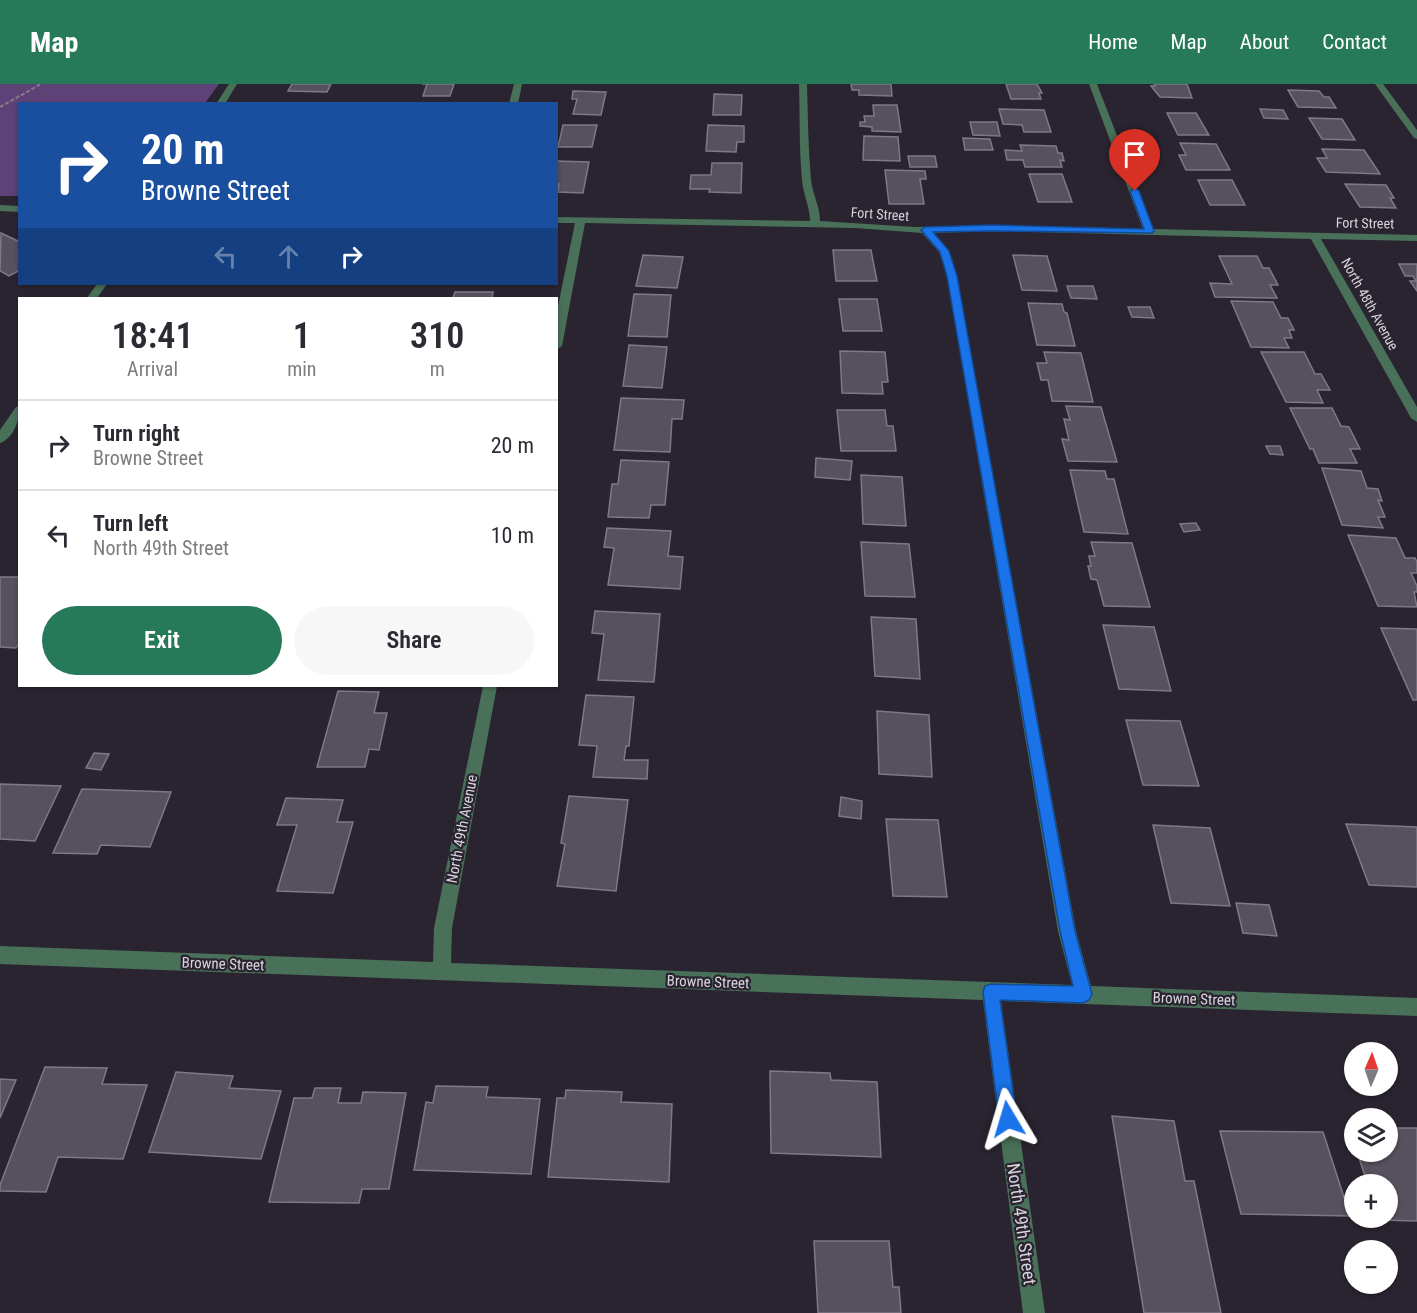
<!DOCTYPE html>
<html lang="en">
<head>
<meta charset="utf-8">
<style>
  body { margin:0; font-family:"Roboto Condensed",sans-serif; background:#f7f7f7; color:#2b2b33; height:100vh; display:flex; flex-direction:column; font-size:22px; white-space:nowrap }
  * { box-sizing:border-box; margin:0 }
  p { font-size:20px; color:#7c7c81 }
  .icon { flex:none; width:33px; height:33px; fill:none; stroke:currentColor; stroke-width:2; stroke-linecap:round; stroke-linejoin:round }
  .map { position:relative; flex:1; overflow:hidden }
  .details { position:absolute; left:18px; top:213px; width:540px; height:390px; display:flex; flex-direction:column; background:#fff; border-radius:0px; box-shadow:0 2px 4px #0004 }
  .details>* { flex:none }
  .top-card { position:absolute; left:18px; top:18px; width:540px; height:183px; border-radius:0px; box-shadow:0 2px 4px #0004; background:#1a4fa0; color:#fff; overflow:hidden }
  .needle { width:39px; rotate:2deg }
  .fabs { position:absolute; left:1344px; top:958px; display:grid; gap:12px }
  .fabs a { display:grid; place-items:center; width:54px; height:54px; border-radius:50%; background:#fff; box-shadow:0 2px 4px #0004; font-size:30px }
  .pin { position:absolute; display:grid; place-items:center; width:51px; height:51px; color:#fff; margin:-62px -26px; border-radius:50% 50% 50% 0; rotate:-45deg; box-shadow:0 0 6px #0007 }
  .pin .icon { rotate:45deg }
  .me { position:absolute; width:66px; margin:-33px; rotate:353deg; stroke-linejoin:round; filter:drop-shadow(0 0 4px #0008) }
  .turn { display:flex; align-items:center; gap:21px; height:126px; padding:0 24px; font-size:27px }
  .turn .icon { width:78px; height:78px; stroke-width:2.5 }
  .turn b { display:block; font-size:42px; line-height:51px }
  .lanes { display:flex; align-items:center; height:57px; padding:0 24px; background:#0003; justify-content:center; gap:30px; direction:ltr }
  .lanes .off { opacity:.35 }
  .eta { display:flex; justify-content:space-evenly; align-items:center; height:102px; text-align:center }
  .eta b { font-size:36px; font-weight:600; line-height:42px }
  .primary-button { display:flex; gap:12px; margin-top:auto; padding:12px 24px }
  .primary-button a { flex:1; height:69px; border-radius:36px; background:#267959; color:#fff; font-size:24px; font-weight:600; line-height:69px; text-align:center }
  .primary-button a+a { background:#f7f7f7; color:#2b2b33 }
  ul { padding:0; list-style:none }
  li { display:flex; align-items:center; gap:18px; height:90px; padding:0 24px; border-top:2px solid #e1e1e2 }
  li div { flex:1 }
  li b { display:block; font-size:22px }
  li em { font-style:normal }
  header { display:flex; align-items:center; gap:36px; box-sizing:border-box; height:84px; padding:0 30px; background:#267959; color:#fff }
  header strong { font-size:28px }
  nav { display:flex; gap:33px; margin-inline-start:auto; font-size:21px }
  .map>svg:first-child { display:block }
  .green { fill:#5e4176 }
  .building { fill:#57505d; stroke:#7f7886; stroke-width:1.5 }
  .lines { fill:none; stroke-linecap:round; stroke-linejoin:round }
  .path { stroke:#827d87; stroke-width:2; stroke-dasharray:4 2; stroke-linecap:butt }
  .minor { fill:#497058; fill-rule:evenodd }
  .route { fill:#1a73e8; stroke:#114b97; stroke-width:1.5 }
  .labels { text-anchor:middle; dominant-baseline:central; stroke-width:4.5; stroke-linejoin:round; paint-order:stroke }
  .far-street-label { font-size:14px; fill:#d8d4dc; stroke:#2a2430 }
  .street-label { font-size:15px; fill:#d8d4dc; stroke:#2a2430 }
  .near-street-label { font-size:18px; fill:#d8d4dc; stroke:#2a2430 }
</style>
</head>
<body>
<header>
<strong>Map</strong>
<nav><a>Home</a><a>Map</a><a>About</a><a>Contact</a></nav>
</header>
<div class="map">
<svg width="1417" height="1229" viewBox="0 0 1417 1229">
  <rect width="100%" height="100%" fill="#2a2430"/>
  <path class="green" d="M0 0H219L205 19 20 20 19 112H0Z"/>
  <g class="building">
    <path d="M292 0H331L327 8 288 7Z"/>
    <path d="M422 0H454L450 12H423L427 0Z"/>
    <path d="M851 0H891L892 12 859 11V6H852Z"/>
    <path d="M1006 0H1037L1042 9H1039L1041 15H1011Z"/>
    <path d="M1154 0H1187L1192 14 1160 13 1151 2H1155Z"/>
    <path d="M1288 6 1319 7 1324 13H1329L1336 24 1298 23Z"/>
    <path d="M573 7 606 8 601 31 573 30 577 15H572Z"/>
    <path d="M714 10 742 11 741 31H713Z"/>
    <path d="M873 21H897L901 48 872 47V43L860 42V38H865L864 32H874Z"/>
    <path d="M999 25 1044 26 1051 48H1024L1022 41 1003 40Z"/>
    <path d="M1260 25 1283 26 1288 35 1264 34Z"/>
    <path d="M1167 29H1196L1209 51H1178Z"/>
    <path d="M1309 34 1342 35 1355 56 1322 55Z"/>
    <path d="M970 38H997L1000 52 973 51Z"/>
    <path d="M563 41H597L592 63H558Z"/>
    <path d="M708 41 744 42V58H737L736 68 706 67Z"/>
    <path d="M864 52 898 53 900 77 863 76Z"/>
    <path d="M963 54 990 55 993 66H965Z"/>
    <path d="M1180 59 1216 60 1230 86H1186L1179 71H1186Z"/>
    <path d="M1020 61 1056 62 1058 69H1062L1064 77 1060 76 1062 83H1025L1023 76H1007L1005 66 1022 67Z"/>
    <path d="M1322 65 1364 66 1380 90 1326 88 1317 74H1327Z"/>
    <path d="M908 72H935L937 83H910Z"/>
    <path d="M556 77 589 78 583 109 558 108 559 100H556Z"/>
    <path d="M712 79H742L741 109 709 108 710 105H690L691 91H711Z"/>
    <path d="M885 86 925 87 926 95H920L924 120H889Z"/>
    <path d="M1029 90H1062L1072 118H1038Z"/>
    <path d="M1198 96H1232L1245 121H1210Z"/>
    <path d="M1345 100 1386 101 1394 114H1390L1396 124 1360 123Z"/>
    <path d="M1 149 20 158V186L9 192 0 187Z"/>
    <path d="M833 166H871L877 197H836Z"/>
    <path d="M643 171 683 173 677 204 636 202Z"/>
    <path d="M1013 171 1047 172 1057 207 1022 206Z"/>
    <path d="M1219 172H1257L1263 184H1269L1278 201H1270L1277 214 1215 213 1210 199 1232 200Z"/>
    <path d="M1399 180H1417V207L1410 197H1416L1413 192H1405Z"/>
    <path d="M1067 202H1093L1097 215 1071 214Z"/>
    <path d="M455 208H493L492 214H453Z"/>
    <path d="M634 210 671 211 667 253 628 252Z"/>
    <path d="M839 215H877L882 247H843Z"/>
    <path d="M1231 217 1273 218 1281 234H1288L1294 246H1289L1292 254H1284L1289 264 1251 263Z"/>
    <path d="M1028 219 1062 220 1064 228 1067 229 1075 262 1037 261Z"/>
    <path d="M1128 223H1150L1154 234 1132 233Z"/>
    <path d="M629 261 667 263 662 304 623 302Z"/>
    <path d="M840 267 885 268 888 298H882L883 310 842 309Z"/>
    <path d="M1044 268 1081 269 1093 318 1052 317 1048 296H1041L1037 279H1047Z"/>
    <path d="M1261 268H1304L1315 290H1321L1330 306H1317L1323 319 1286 318Z"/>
    <path d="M621 314 684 316 682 335H672L670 368 614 366Z"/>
    <path d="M1066 322 1101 323 1117 378 1068 377 1062 355 1069 356 1064 335 1070 336Z"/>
    <path d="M1290 324H1332L1341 342 1349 343 1360 365H1350L1357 379H1319L1313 365H1310Z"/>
    <path d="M837 326H885L887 342H893L896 367H841Z"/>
    <path d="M1266 362H1280L1283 371 1270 370Z"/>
    <path d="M816 374 852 377 850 396 815 393Z"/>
    <path d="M621 376 669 378 665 421H651L649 434 608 433 612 400H618Z"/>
    <path d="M1322 384 1361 387 1367 404 1378 405 1382 417 1378 416 1385 433H1378L1383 444 1342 441Z"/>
    <path d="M1070 386 1105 387 1107 395H1114L1128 450 1084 448Z"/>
    <path d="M861 391 902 393 906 442 863 440Z"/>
    <path d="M1196 439 1200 446 1184 448 1180 440Z"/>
    <path d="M607 444 671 447 668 472 683 473 680 505 608 501 614 464 604 463Z"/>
    <path d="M1348 451 1396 454 1405 474H1415L1417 478V489H1411L1417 502V508H1414L1417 523 1378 522Z"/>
    <path d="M861 458 909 460 915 513 865 512Z"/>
    <path d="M1091 458 1132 459 1150 523 1104 522 1097 496 1091 495 1088 482H1091L1089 472H1095Z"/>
    <path d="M0 493H20V557L16 564 0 563Z"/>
    <path d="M595 527 660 530 654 598 598 596 604 550 592 549Z"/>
    <path d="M871 533 916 535 920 595 875 592Z"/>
    <path d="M1103 541 1154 543 1171 607 1119 605Z"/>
    <path d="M1381 544 1417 545V616H1413Z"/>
    <path d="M338 607 379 608 374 629H387L379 666 369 665 365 683H317Z"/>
    <path d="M586 611 634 613 629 662H626L624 676H648L647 695 593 693 597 662 579 661Z"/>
    <path d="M877 627 929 631 932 693 879 690Z"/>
    <path d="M1126 636 1180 637 1199 702 1143 701Z"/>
    <path d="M94 669 109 670 101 686 86 684Z"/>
    <path d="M0 700 61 702 35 757 0 755Z"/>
    <path d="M82 705 171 708 150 763 101 761 97 770 53 769Z"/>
    <path d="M569 712 628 716 616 807 557 802 565 760 561 759Z"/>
    <path d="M841 713 862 717 861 735 839 732Z"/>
    <path d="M286 714 343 716 337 738H353L333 809 277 807 297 741H277Z"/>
    <path d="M886 735 938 736 947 813 893 812Z"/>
    <path d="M1346 740 1417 743V803L1369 801Z"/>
    <path d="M1153 741 1210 744 1230 822 1171 819Z"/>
    <path d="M1236 819 1269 821 1277 852 1243 849Z"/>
    <path d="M45 983 107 984 102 1000 147 1001 123 1075 58 1073 46 1108 0 1107V1101Z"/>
    <path d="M770 987 830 989 831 996 877 998 881 1073 771 1069Z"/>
    <path d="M176 988 233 992 229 1004 281 1007 261 1075 149 1068Z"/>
    <path d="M0 995 16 996 0 1034Z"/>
    <path d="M436 1002 488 1003 486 1013 540 1015 531 1090 414 1086 426 1018 433 1019Z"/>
    <path d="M315 1004H341L338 1019H361L363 1008 406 1009 389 1105H362L359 1119 269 1118 294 1014H312Z"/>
    <path d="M566 1006 622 1008 621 1018 672 1020 669 1098 548 1093 557 1014H565Z"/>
    <path d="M1112 1032 1174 1037 1185 1097H1194L1221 1229H1144Z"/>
    <path d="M1388 1044H1417V1137L1380 1136 1379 1134H1388V1101H1368L1357 1068H1388Z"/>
    <path d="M1220 1047 1323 1048 1350 1132 1241 1130Z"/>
    <path d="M814 1157H889L893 1203H899L901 1229H818Z"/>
  </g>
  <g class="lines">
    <path class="path" d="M0 23 41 0"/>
    <g class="minor">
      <path d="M229 0H237L225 20H216Z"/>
      <path d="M514 0H522L518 20H509Z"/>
      <path d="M799 0H807C808 32 808 64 811 96 813 111 820 123 820 137L915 143 992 141 1143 145 1089 0H1097L1153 145 1417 151V157L1321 155 1417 323V338L1411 334 1311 155 992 147 933 149 949 167 957 192 1076 847 1091 902 1417 914V932L1001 917 1045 1229H1023L983 916 0 880V862L433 878 434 844 483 602H497L452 844 451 879 1072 901 1058 847 947 192 939 168 922 149 855 144 585 139 562 262 556 266V232L575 139H556V133L810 137C810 123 803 110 802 96 799 64 800 32 799 0Z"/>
      <path d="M1375 0H1383L1417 46V55L1414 54Z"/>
      <path d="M0 121 20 122V128L0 127Z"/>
      <path d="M97 200H107L97 214H87Z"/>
      <path d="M20 322C20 335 14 354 0 359V346L16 323Z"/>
    </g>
  </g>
  <path class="route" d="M1135 104 1139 107 1154 147 1152 149 992 147 933 148 949 167 957 192 1075 847 1092 910 1089 916 1083 919 1000 916 1017 1035 1014 1041 1008 1043 1002 1041 999 1035 983 908 985 902 991 900 1073 902 1060 847 947 192 940 168 921 146 925 143 992 141 1144 145 1130 107Z"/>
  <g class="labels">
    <g class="far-street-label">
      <text transform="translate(880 130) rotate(4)">Fort Street</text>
      <text transform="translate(1365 139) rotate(1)">Fort Street</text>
      <text transform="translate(1370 220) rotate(61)">North 48th Avenue</text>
    </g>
    <g class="street-label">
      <text transform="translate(462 745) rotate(-79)">North 49th Avenue</text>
      <text transform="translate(223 880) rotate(2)">Browne Street</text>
      <text transform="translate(708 898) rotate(2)">Browne Street</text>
      <text transform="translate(1194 915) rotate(2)">Browne Street</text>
    </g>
    <g class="near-street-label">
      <text transform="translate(1022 1140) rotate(82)">North 49th Street</text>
    </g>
  </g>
</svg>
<div class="fabs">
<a><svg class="needle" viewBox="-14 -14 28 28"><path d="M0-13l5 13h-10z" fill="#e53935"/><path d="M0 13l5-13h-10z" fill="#7c7c81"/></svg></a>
<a><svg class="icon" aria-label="layers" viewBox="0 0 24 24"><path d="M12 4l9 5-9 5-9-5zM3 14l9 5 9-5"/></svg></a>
<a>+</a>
<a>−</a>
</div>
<div class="pin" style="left:1135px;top:107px;background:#d93025"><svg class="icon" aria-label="arrive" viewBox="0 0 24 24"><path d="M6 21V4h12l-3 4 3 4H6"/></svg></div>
<svg class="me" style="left:1008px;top:1035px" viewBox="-20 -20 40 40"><path d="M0-17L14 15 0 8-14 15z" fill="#1a73e8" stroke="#fff" stroke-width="4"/></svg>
<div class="top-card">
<div class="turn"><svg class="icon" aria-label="right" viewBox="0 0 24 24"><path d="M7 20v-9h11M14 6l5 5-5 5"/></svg><div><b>20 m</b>Browne Street</div></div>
<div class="lanes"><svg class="icon off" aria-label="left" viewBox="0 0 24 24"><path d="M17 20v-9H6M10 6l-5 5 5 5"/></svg><svg class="icon off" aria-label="ahead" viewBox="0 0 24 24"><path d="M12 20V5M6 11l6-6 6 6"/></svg><svg class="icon" aria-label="right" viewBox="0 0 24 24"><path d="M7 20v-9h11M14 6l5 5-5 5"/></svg></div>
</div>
<section class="details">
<div class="eta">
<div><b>18:41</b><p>Arrival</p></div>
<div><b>1</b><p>min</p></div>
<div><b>310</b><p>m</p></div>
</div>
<ul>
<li><svg class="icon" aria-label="right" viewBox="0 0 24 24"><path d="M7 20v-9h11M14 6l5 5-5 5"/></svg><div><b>Turn right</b><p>Browne Street</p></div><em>20 m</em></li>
<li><svg class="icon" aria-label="left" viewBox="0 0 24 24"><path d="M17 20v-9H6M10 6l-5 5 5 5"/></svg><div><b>Turn left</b><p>North 49th Street</p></div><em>10 m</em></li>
</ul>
<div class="primary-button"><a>Exit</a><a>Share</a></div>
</section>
</div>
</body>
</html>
